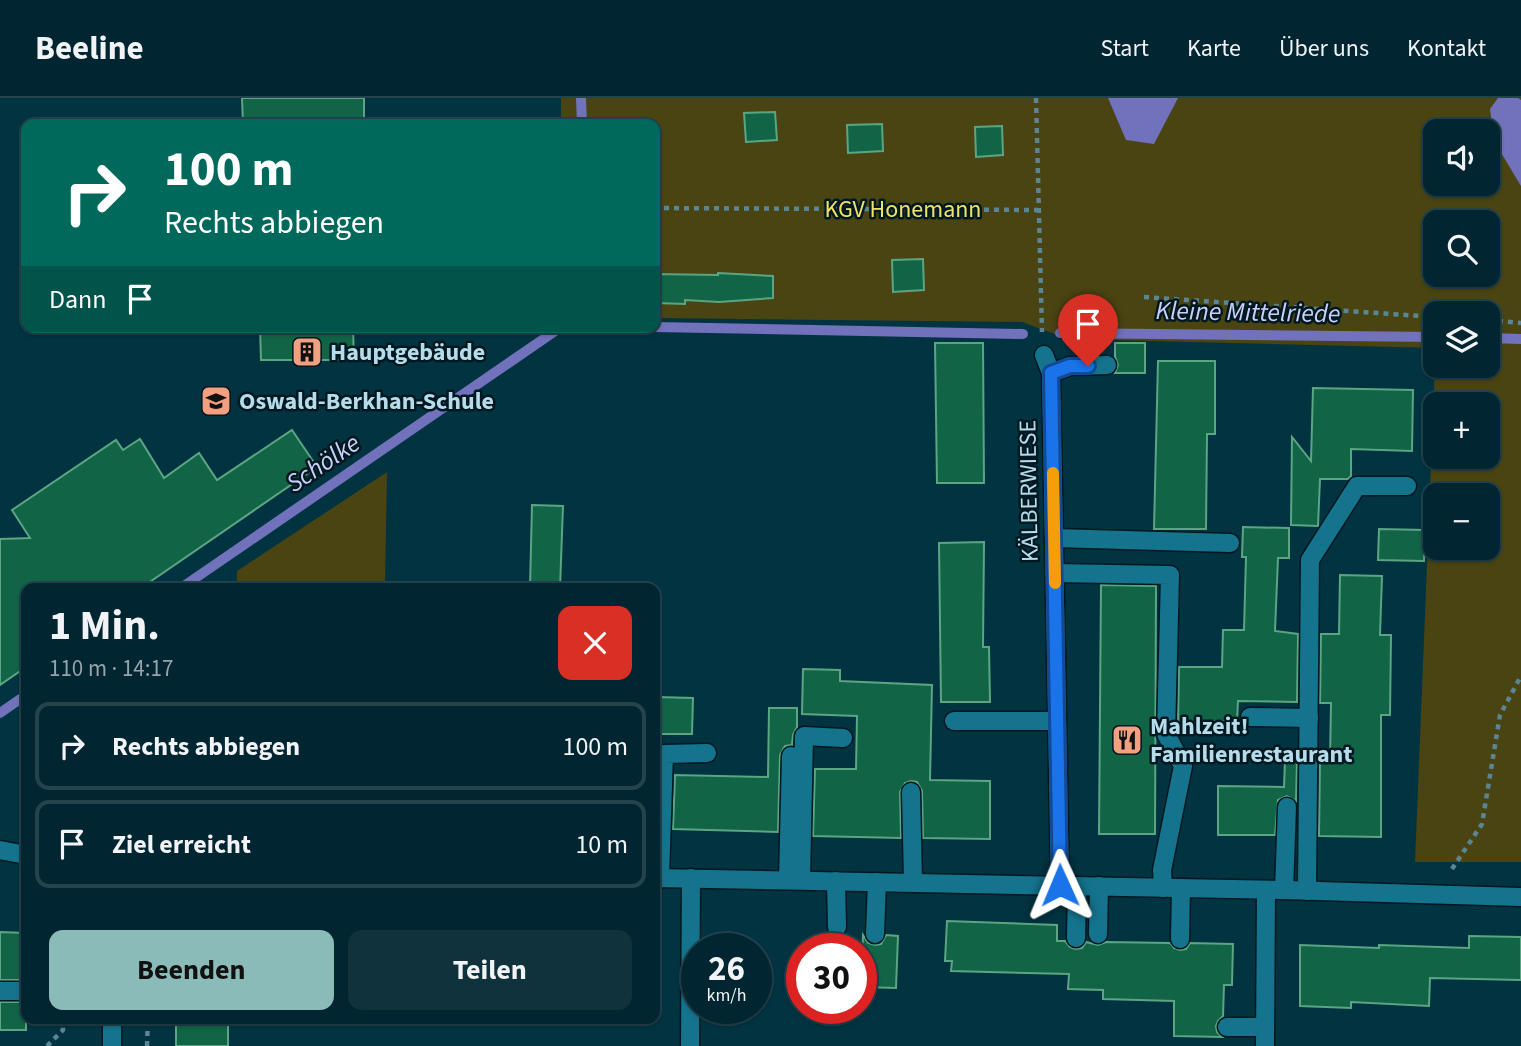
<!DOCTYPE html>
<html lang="de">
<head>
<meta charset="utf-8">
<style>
  body { margin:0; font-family:"Source Sans 3",sans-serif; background:#0f323d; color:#f1f3f6; height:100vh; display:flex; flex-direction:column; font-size:26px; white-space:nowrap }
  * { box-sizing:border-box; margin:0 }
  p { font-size:23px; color:#96a5ab }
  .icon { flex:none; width:38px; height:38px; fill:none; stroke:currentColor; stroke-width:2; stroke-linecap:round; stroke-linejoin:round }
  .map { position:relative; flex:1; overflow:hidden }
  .side { position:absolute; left:21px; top:485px; width:639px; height:441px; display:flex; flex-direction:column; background:#012631; border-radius:14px; box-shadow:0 2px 5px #0004,0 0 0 2px #23434d }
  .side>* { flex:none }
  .banner { position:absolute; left:21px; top:21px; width:639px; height:214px; border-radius:14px; box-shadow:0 2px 5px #0004,0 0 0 2px #23434d; background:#00695c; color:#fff; overflow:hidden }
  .buttons { position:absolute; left:1423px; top:21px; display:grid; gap:14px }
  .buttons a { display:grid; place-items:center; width:77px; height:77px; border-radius:14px; background:#012631; box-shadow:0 2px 5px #0004,0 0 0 2px #23434d; font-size:35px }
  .speed { position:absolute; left:681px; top:835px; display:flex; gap:14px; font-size:35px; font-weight:700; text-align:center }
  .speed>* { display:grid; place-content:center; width:91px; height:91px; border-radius:50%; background:#012631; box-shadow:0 2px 5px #0004,0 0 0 2px #23434d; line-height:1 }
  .speed small { font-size:18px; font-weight:400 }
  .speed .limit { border:10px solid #d22; background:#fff; color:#111 }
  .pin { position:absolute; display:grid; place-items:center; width:60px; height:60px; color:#fff; margin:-72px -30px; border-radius:50% 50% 50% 0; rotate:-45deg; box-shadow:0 0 7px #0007 }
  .pin .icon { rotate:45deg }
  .me { position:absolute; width:77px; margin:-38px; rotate:359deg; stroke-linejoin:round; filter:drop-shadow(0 0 5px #0008) }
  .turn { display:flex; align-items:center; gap:24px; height:147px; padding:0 28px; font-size:32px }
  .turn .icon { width:91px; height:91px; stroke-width:2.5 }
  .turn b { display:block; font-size:49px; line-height:60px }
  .then { display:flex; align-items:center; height:66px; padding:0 28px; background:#0003; gap:14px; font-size:26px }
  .round { display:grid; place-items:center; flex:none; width:74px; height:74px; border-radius:14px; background:#0f323d }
  .summary { display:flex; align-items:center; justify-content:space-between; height:119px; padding:0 28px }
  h1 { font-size:42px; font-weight:700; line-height:52px }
  .cta { display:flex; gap:14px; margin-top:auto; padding:14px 28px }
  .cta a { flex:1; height:80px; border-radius:14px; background:#8bbbb9; color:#111; font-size:28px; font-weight:700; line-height:80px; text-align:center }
  .cta a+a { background:#0f323d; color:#f1f3f6 }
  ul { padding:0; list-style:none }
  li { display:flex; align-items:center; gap:21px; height:88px; margin:0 14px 10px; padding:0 14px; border:4px solid #23434d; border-radius:14px }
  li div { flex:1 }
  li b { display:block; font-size:26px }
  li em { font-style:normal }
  header { display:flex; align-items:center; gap:42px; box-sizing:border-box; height:98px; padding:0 35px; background:#012631; border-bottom:2px solid #23434d }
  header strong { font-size:33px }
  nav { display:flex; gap:38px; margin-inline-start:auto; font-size:24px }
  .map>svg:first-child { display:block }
  .green { fill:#4a4413; fill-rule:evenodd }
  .water { fill:#7171bc }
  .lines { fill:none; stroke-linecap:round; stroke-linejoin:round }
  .stream { stroke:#7171bc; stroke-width:10 }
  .building { fill:#116446; stroke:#5ba583; stroke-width:2 }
  .minor-casing { stroke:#001921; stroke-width:21 }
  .path { stroke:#5a8694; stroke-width:4.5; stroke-dasharray:5 5; stroke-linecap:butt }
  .minor { stroke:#14738d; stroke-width:18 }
  .route-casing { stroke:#114b97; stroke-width:18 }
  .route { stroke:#1a73e8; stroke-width:12 }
  .slow { stroke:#f59e0b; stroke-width:12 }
  .labels { text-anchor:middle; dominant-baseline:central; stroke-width:5; stroke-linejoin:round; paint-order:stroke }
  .park-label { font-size:24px; fill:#f0e267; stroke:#001921 }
  .poi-label { font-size:24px; font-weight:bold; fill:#b6dceb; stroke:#001921; text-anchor:start }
  .street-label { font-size:24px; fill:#b6dceb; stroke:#001921 }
  .water-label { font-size:26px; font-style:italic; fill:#cdcff8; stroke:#001921 }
</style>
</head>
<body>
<header>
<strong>Beeline</strong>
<nav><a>Start</a><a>Karte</a><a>Über uns</a><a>Kontakt</a></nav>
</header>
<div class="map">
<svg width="1521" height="948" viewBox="0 0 1521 948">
  <rect width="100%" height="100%" fill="#013341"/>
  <g class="green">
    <path d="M561 0H1521V764H1415L1435 268H1488V215H1435V250L1068 241 1022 224 655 220 654 26H561ZM1435 33H1488V86H1435ZM1435 124H1488V177H1435ZM1435 306H1488V359H1435ZM1435 397H1488V450H1435Z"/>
    <path d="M387 374 385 490H237V473Z"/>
  </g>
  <g class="water">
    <path d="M1108 0H1178L1154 46 1126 42Z"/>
    <path d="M1498 0H1518L1521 2V88L1494 43 1490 11Z"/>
  </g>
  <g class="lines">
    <g class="stream">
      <path d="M581 0 582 26"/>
      <path d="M654 229 1023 236"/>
      <path d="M1060 235 1435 239"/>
      <path d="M1488 240 1521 241"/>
      <path d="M181 490 561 229"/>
      <path d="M0 615 26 597"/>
    </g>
  </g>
  <g class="building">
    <path d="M242 0H364V26H243Z"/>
    <path d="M775 14 777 42 746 44 744 15Z"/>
    <path d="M882 26 883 53 848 55 847 27Z"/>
    <path d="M1002 28 1003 57 976 59 975 29Z"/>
    <path d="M923 161 924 192 893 194 892 162Z"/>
    <path d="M718 175 773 178V200L719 204 685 202V206L656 205 654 176 718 177Z"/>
    <path d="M260 229H353L354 262H261Z"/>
    <path d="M935 245H983L984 385H937Z"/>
    <path d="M1115 245H1145V275H1115L1118 267 1115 259Z"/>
    <path d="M1158 263H1215V336H1207L1206 431H1154Z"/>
    <path d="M1313 290 1413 292 1412 353 1351 351V378L1348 381H1320L1318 428 1291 427 1292 339 1311 363Z"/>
    <path d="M292 332 317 369 141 490H26V569L0 587V441L30 440 12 412 116 342 123 352 140 341 164 380 199 355 217 382Z"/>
    <path d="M532 407 563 408 560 490H530Z"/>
    <path d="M1243 429 1289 430V460H1278L1275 533 1298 536 1297 604 1238 603 1237 624 1206 623V628H1178L1179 569H1222L1223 532H1244L1246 459H1242Z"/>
    <path d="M1379 431 1425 432 1424 463 1378 462Z"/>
    <path d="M984 444 983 549H989L990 604H941L939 445Z"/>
    <path d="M1340 477 1382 478 1380 537H1391L1390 617H1381V739L1319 738 1320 662H1330L1331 605H1320L1321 536H1339Z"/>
    <path d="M1101 487 1156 488 1155 736H1099Z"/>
    <path d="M803 571 840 572V583L932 587 930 682 990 683V741L923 740 922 693 917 684 911 683 905 685 900 694 901 740 813 738 815 671H856L857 618 802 616Z"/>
    <path d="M657 599 693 600 692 636H656Z"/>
    <path d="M769 610H797V629L793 637 792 647 785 648 780 657 778 734 673 731 675 677 768 679Z"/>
    <path d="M1297 662 1296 703 1287 698 1278 702 1275 737H1218V688L1284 689 1285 663Z"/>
    <path d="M947 823 1057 827V843H1065L1070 849 1075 851 1082 850 1086 844 1098 847 1106 844 1170 845 1174 850 1180 852 1186 851 1190 845 1233 846 1232 887H1224L1223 918 1218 923 1216 928 1217 934 1222 939 1174 938V903L1103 901V892L1068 891 1069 876 951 873 952 863H945Z"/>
    <path d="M0 834 26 835V882H0Z"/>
    <path d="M863 837 868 845 875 847 881 846 886 837 898 838 896 890 861 889Z"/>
    <path d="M1469 838 1521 839V882L1430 880 1429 908 1351 904V910L1300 908V847L1379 850V847L1469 850Z"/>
    <rect x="0" y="904" width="26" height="28"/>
    <rect x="176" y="920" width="52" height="28"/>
  </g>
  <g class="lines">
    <g class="minor-casing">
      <g id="minor">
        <path d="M1044 257 1051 275 1060 787"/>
        <path d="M1051 275 1070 268 1107 267"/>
        <path d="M1054 440 1230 445"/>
        <path d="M1055 475 1170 477 1166 636 1183 668 1162 772 1163 790"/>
        <path d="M1250 619 1309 620"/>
        <path d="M954 623H1057"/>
        <path d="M911 694 913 784"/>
        <path d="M0 752 26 757"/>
        <path d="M654 780 1284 792 1521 799"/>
        <path d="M660 780 664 656 707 655"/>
        <path d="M788 782 791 658"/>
        <path d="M801 782 804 638 843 640"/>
        <path d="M836 783 837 829"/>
        <path d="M1284 792 1287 709"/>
        <path d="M1307 793 1310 462 1357 388H1407"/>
        <path d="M875 836 877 784"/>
        <path d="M1098 836 1099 788"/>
        <path d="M1076 840 1077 788"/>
        <path d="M1180 841 1181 790"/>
        <path d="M0 893H26"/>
        <path d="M1227 929H1265"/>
        <path d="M112 948V920"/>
        <path d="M690 948 691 780"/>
        <path d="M1265 948 1266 792"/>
      </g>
    </g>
    <g class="path">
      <path d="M1036 0 1042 234"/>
      <path d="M654 110 1038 112"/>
      <path d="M1144 199 1435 219"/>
      <path d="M1488 222 1521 225"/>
      <path d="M1452 771 1482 726 1500 617 1521 578"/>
      <path d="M47 948 63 932V920"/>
      <path d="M147 948 148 920"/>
    </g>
    <use href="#minor" class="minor"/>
  </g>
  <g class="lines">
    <g class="route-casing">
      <path id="route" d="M1060 787 1051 275 1070 268H1088"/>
    </g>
    <use href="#route" class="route"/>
    <path class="slow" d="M1053 375 1055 485"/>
  </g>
  <defs>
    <g id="building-square" transform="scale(1.575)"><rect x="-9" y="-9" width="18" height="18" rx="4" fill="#f2a07f" stroke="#001921"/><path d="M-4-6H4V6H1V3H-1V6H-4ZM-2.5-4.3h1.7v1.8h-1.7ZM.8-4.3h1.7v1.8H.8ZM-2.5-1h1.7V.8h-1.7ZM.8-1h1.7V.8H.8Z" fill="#111"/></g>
    <g id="school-square" transform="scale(1.575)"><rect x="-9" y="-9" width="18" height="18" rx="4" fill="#f2a07f" stroke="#001921"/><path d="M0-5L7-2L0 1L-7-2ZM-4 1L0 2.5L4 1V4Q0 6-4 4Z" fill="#111"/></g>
    <g id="restaurant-square" transform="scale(1.575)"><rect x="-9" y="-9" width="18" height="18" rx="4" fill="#f2a07f" stroke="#001921"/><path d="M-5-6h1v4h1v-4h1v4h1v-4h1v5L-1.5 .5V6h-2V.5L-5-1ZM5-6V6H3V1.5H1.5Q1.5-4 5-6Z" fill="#111"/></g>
  </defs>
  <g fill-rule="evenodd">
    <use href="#building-square" x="307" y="254"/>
    <use href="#school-square" x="216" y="303"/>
    <use href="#restaurant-square" x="1127" y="642"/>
  </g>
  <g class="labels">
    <g class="park-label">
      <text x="903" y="111">KGV Honemann</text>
    </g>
    <g class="poi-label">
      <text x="330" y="254">Hauptgebäude</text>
      <text x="239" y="303">Oswald-Berkhan-Schule</text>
      <text x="1150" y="628">Mahlzeit!<tspan x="1150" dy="28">Familienrestaurant</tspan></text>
    </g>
    <g class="street-label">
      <text transform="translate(1029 393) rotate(-91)">KÄLBERWIESE</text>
    </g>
    <g class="water-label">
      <text transform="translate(1248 214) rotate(1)">Kleine Mittelriede</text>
      <text transform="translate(323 365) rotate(-34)">Schölke</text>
    </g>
  </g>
</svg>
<div class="buttons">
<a><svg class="icon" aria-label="sound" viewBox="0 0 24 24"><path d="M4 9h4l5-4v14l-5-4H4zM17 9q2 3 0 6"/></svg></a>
<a><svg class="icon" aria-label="search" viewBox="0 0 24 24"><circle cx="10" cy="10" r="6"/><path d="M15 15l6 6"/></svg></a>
<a><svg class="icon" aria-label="layers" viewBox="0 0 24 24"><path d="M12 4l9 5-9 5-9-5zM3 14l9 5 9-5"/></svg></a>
<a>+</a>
<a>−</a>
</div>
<div class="speed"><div>26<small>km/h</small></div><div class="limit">30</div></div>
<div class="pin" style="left:1088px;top:268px;background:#d93025"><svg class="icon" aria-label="arrive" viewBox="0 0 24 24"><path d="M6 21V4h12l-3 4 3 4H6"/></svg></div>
<svg class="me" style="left:1060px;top:787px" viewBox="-20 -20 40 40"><path d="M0-17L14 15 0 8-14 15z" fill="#1a73e8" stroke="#fff" stroke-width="4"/></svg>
<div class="banner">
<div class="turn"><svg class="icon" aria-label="right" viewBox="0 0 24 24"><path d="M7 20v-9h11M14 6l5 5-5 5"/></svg><div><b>100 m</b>Rechts abbiegen</div></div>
<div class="then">Dann<svg class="icon" aria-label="arrive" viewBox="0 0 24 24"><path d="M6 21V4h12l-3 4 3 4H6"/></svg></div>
</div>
<section class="side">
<div class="summary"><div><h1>1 Min.</h1><p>110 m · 14:17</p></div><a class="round" style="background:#d93025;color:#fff"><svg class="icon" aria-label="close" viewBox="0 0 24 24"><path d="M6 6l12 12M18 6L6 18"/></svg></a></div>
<ul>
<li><svg class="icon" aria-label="right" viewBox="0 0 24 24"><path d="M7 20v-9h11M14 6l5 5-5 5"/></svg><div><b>Rechts abbiegen</b></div><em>100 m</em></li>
<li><svg class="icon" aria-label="arrive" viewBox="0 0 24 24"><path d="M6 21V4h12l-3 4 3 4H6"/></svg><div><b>Ziel erreicht</b></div><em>10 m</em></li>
</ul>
<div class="cta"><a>Beenden</a><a>Teilen</a></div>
</section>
</div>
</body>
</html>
